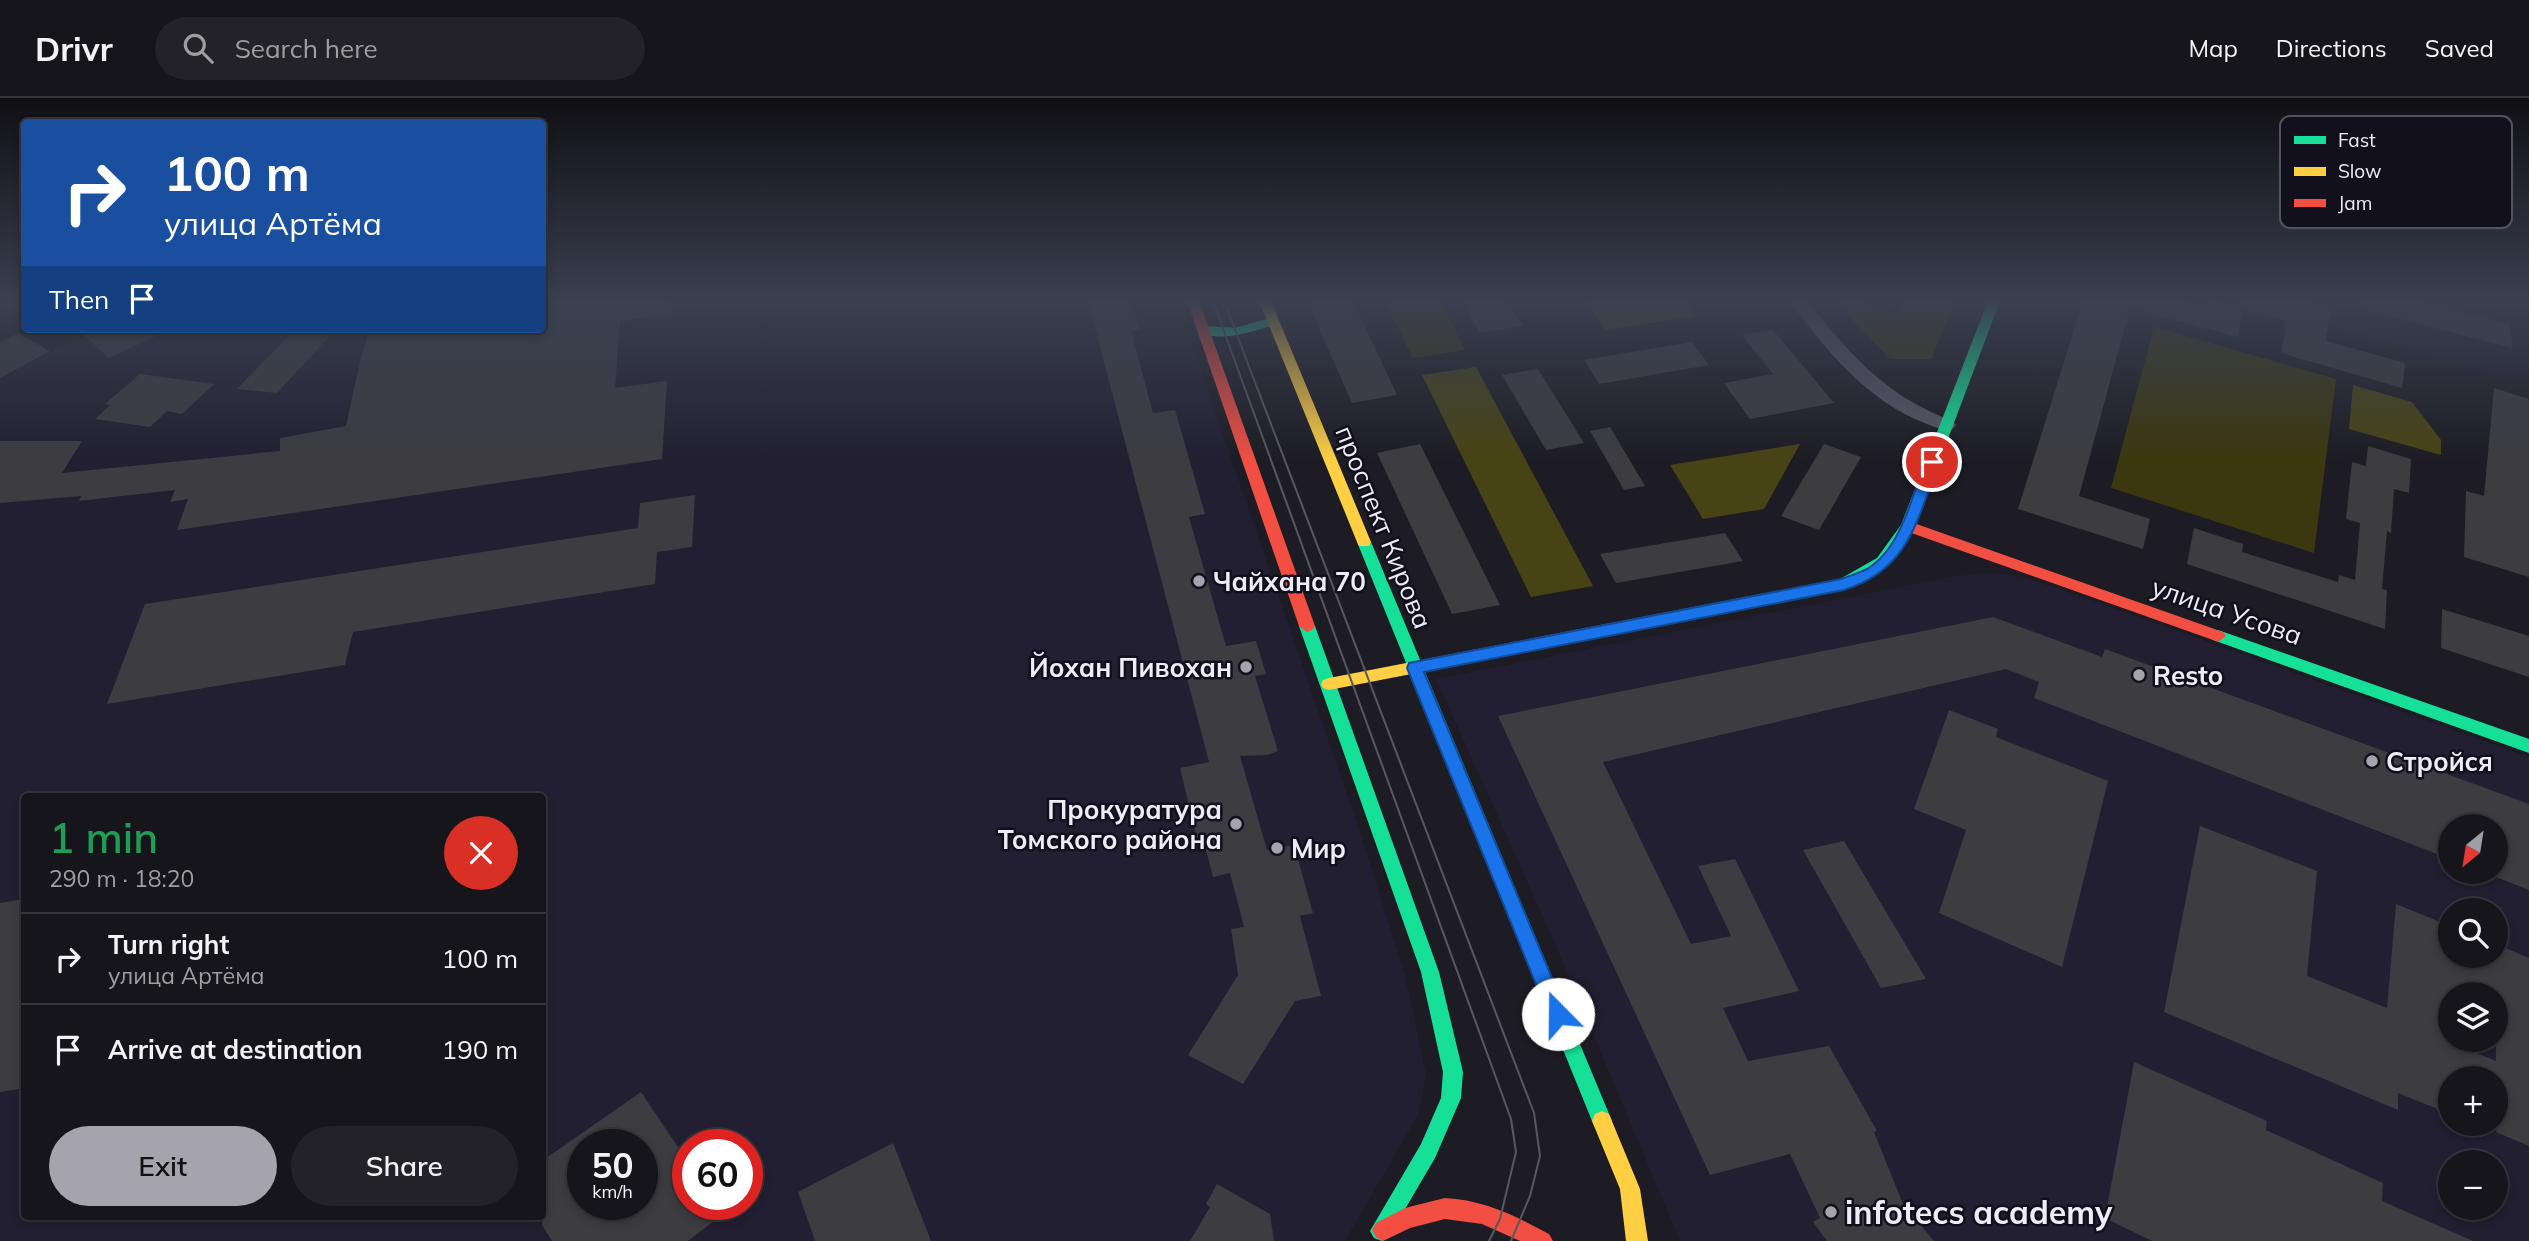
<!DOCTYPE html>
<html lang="en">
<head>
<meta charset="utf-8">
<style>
  body { margin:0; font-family:Mulish,sans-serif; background:#232228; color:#f1f3f6; height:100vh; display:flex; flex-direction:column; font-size:26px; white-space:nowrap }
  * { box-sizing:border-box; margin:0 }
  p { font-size:23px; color:#9e9fa3 }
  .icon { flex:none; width:38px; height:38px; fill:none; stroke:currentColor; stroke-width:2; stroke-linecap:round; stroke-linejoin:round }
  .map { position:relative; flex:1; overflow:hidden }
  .side { position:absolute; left:21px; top:695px; width:525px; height:427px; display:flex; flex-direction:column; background:#16151b; border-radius:7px; box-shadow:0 4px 10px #0003,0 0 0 2px #35343a }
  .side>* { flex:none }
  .hud { position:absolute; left:21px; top:21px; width:525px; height:214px; border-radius:7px; box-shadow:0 4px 10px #0003,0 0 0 2px #35343a; background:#1a4fa0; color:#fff; overflow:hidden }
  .needle { width:46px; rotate:210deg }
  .tools { position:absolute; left:2438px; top:716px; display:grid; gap:14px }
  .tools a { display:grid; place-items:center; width:70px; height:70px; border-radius:50%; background:#16151b; box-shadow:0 4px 10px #0003,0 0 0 2px #35343a; font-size:35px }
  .speed { position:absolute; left:567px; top:1031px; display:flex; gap:14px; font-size:35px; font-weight:700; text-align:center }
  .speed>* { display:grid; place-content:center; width:91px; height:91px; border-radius:50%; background:#16151b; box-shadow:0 4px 10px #0003,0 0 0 2px #35343a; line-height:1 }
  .speed small { font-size:18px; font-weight:400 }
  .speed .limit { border:10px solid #d22; background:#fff; color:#111 }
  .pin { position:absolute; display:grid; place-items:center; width:60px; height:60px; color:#fff; margin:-30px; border:4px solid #fff; border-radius:50%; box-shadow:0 2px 7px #0007 }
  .me { position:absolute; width:77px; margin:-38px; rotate:338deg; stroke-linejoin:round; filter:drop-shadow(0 0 5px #0008) }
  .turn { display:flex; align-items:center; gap:24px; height:147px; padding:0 28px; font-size:32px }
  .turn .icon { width:91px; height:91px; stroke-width:2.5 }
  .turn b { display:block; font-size:49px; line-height:60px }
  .then { display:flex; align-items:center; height:66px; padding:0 28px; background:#0003; gap:14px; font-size:26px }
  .round { display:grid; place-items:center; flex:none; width:74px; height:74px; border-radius:37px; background:#232228 }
  .head { display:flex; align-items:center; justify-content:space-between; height:119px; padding:0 28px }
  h1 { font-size:42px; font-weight:600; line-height:52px; color:#1e9e55 }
  .action { display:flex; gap:14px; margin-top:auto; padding:14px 28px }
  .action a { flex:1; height:80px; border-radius:42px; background:#a5a4ad; color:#111; font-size:28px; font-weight:600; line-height:80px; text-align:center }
  .action a+a { background:#232228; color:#f1f3f6 }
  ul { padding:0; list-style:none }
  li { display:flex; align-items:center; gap:21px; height:91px; padding:0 28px; border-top:2px solid #35343a }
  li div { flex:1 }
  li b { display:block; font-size:26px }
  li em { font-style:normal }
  header { display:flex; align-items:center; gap:42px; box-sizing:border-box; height:98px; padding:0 35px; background:#16151b; border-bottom:2px solid #35343a }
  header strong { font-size:33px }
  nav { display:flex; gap:38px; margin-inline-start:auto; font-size:24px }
  .search { width:490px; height:63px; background:#232228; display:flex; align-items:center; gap:18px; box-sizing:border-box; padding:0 24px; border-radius:38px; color:#9e9fa3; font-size:26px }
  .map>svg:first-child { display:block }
  .built { fill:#211f31; fill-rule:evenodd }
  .green { fill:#3b370e }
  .forest { fill:#484314 }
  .building { fill:#3c3c41; fill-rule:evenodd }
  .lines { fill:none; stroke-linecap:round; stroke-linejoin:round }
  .street { fill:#575563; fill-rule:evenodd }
  .fast { fill:#16e098; fill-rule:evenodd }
  .slow { fill:#ffcf43; fill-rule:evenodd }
  .jam { fill:#f24e42; fill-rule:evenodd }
  .tram { stroke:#585860; stroke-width:2 }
  .route { fill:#1a73e8; stroke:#114b97; stroke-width:2 }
  .poi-dot { fill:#a5a4ad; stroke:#12101d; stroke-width:2.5 }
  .labels { text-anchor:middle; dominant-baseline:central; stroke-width:5; stroke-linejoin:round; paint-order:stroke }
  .street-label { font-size:26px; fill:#eeedf7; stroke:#12101d }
  .poi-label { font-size:26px; font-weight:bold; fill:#eeedf7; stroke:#12101d; text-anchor:start }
  .near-poi-label { font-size:32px; font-weight:bold; fill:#eeedf7; stroke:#12101d; text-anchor:start }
  .key { fill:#12101d; stroke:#54525e; stroke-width:2 }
  .key-label { font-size:19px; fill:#eeedf7 }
</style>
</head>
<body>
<header>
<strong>Drivr</strong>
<div class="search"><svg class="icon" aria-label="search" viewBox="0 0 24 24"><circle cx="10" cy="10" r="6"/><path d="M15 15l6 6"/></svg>Search here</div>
<nav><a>Map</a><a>Directions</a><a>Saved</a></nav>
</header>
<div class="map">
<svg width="2529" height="1143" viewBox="0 0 2529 1143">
  <rect width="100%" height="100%" fill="#1d1c24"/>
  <g class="built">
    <path d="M543 203H1177L1361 737 1405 877 1426 976 1418 1017 1345 1143H0V244L18 235 50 253 96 231H542ZM24 698H542V1118H24ZM583 1046H642V1106H583ZM688 1046H747V1106H688Z"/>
    <path d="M2308 203H2529V283L2328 228Z"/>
    <path d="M1992 475 2023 479 2091 502 2529 659V1143H1680L1554 843 1436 581 1955 478ZM2450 728H2496V774H2450ZM2450 812H2496V858H2450ZM2450 896H2496V942H2450ZM2450 980H2496V1026H2450ZM2450 1064H2496V1110H2450Z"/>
  </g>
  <g class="green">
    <path d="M1385 203H1440L1465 252 1413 260Z"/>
    <path d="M1835 203H1857L1897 216 1903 203H1955L1931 261H1890Z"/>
    <path d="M2154 229 2336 281 2314 455 2111 390Z"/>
  </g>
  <g class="forest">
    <path d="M1586 203H1685L1696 218 1605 232Z"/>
    <path d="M1476 269 1593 488 1531 499 1422 277Z"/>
    <path d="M2353 287 2412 304 2441 342V357L2349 331Z"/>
    <path d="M1800 346 1764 411 1703 421 1670 367Z"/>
  </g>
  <g class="building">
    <path d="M542 203H670L671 216 620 223 615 290 667 283 662 361 177 432 188 401 170 404 175 392 79 403 81 398 0 405V343H82L62 375 280 353V340L346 328 362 255 370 231H542Z"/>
    <path d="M1088 203H1131L1140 231 1131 233 1153 315 1175 312 1205 416 1189 419 1226 548 1256 543 1266 576 1255 578 1278 653 1267 657 1240 658 1267 752 1294 747 1313 815 1300 818 1321 898 1295 903 1243 986 1188 957 1238 877 1231 831 1244 829 1230 775 1213 779 1205 748 1199 749 1180 670 1209 664Z"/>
    <path d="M1307 203H1353L1397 297 1352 305Z"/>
    <path d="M1462 203H1507L1523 228 1480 235Z"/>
    <path d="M2083 203H2183L2206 210 2207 203 2240 207 2241 203H2308L2331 209 2326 243 2405 265 2402 290 2281 255 2287 223 2243 211 2238 239 2130 210 2079 398 2150 421 2143 451 2018 411Z"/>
    <path d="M2360 203H2421L2510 227 2512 250 2359 210Z"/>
    <path d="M77 231H171L109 260Z"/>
    <path d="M295 231H336L277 295 237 291Z"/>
    <path d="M1773 232 1834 305 1750 321 1724 285 1773 276 1742 237Z"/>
    <path d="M18 235 50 253 0 280V244Z"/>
    <path d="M1692 244 1709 267 1599 286 1584 262Z"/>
    <path d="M1538 271 1584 345 1546 352 1502 277Z"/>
    <path d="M140 276 214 286 182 316 167 313 150 329 95 321 110 307 105 306Z"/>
    <path d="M2494 290 2529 301V479L2464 459 2466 393 2484 398Z"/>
    <path d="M1610 329 1645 388 1624 392 1590 333Z"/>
    <path d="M1420 346 1500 507 1452 516 1377 355Z"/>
    <path d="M1824 346 1861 359 1819 432 1781 418Z"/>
    <path d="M2368 348 2411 361 2409 395 2394 391 2391 435 2387 433 2382 491 2387 492 2385 531 2187 466 2194 430 2243 446 2242 454 2338 484 2339 477 2355 482 2360 425 2346 421 2352 364 2366 368Z"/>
    <path d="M695 397 692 449 657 454 655 486 353 534 345 567 107 606 145 506 638 430 640 405Z"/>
    <path d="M1725 435 1743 463 1616 485 1600 456Z"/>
    <path d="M2442 511 2529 538V579L2441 550Z"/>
    <path d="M1993 519 2102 559 2105 551 2529 706V792L2496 779V728H2450V761L2034 600 2039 584 2006 571 1603 664 1691 846 1731 838 1698 768 1735 761 1799 893 1723 910 1748 963 1829 948 1877 1033 1874 1034 1903 1106 1934 1143H1827L1813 1124 1820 1120 1790 1056 1710 1077 1498 618Z"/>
    <path d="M1949 612 1998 631 1996 639 2108 683 2062 869 1939 815 1966 732 1914 711Z"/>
    <path d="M2200 728 2317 773 2307 878 2387 910 2396 806 2450 828V858H2496V846L2529 860V1048L2496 1034V980H2450V1016L2398 995V1012L2164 914ZM2450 896H2496V963L2450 944Z"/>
    <path d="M1844 743 1926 881 1881 890 1803 752Z"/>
    <path d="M24 801V990L0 994V805Z"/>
    <path d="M2134 964 2267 1023 2266 1032 2383 1085 2382 1103 2473 1143H2152L2105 1120Z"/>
    <path d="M641 994 688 1064V1106H736L688 1143H552L542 1127V1063ZM583 1046H642V1106H583Z"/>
    <path d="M893 1045 931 1143H815L798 1094Z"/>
    <path d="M1217 1086 1270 1116 1274 1143H1190L1210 1109 1206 1106Z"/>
  </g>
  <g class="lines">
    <path class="street" d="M1790 203H1807C1852 258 1885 298 1953 323L1956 327 1953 331C1944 334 1936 329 1927 326 1868 304 1826 253 1790 203Z"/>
    <g class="fast">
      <path d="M1988 203H2000L1915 428 1887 468 1844 491 1694 521 1689 519 1686 515 1689 511 1694 509 1840 481 1877 460 1901 427Z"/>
      <path d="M1273 219 1279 223 1277 226C1256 232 1217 247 1198 232L1204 228 1235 230Z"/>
      <path d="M1364 439 1371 444 1612 1023 1609 1030 1602 1033 1595 1030 1592 1023 1357 444Z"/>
      <path d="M1307 522 1315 528 1439 874 1463 974 1461 1000 1435 1060 1388 1140 1382 1143 1374 1140 1370 1133 1421 1046 1441 1000 1443 974 1421 874 1299 528Z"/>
      <path d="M2218 532 2529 641V655L2213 542 2210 538 2213 534Z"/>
    </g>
    <g class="slow">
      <path d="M1259 203H1271L1371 444 1369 448H1359L1357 444Z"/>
      <path d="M1694 509 1702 515 1694 521 1329 592 1323 590 1321 586 1323 582 1329 580Z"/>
      <path d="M1602 1013 1609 1016 1640 1091 1648 1143H1626L1620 1091 1592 1023 1595 1016Z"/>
    </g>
    <g class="jam">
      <path d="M1187 203H1199L1315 528 1312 532 1307 534 1299 528Z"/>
      <path d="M1908 423 2223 534 2226 538 2218 544 2213 542 1903 432 1901 428 1903 424Z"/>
      <path d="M1445 1100C1484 1102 1516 1118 1549 1136L1553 1143H1520L1482 1126 1445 1121 1410 1130 1383 1143 1376 1139 1372 1132 1376 1125 1405 1110Z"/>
    </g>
    <g class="tram">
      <path d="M1213 203 1511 1021 1516 1054 1500 1121 1489 1143"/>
      <path d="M1224 203 1534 1015 1540 1058 1530 1098 1511 1143"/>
    </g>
  </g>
  <linearGradient id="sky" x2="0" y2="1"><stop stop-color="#100f14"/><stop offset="0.56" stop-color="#3a4050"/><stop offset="1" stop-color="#3a4050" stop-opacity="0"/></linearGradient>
  <rect width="2529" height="363" fill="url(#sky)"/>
  <path class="route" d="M1932 359 1939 364C1917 422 1909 472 1844 492L1424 574 1567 916 1564 923 1558 925 1551 923 1407 570 1409 565 1841 481C1849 478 1859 475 1867 471 1901 451 1912 398 1925 364Z"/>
  <g class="poi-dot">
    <circle cx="1199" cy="483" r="7"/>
    <circle cx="1246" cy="569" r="7"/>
    <circle cx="2139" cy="577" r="7"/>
    <circle cx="2372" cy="663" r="7"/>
    <circle cx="1236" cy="726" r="7"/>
    <circle cx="1277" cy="750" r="7"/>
    <circle cx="1831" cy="1114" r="7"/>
  </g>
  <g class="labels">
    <g class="street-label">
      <text transform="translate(1384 429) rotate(68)">проспект Кирова</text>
      <text transform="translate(2227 513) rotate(19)">улица Усова</text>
    </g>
    <g class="poi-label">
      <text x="1213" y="483">Чайхана 70</text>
      <text x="1232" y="569" text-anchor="end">Йохан Пивохан</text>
      <text x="2153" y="577">Resto</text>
      <text x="2386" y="663">Стройся</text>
      <text x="1222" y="711" text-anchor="end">Прокуратура<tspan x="1222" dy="30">Томского района</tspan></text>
      <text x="1291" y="750">Мир</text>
    </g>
    <g class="near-poi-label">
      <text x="1845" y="1114">infotecs academy</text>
    </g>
  </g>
  <rect x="2280" y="18" width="232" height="112" rx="10" class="key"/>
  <rect x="2294" y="38" width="32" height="8" fill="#16e098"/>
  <rect x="2294" y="69" width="32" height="9" fill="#ffcf43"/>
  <rect x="2294" y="101" width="32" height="8" fill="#f24e42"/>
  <g class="key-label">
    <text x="2338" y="49">Fast</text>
    <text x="2338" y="80">Slow</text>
    <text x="2338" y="112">Jam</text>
  </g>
</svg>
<div class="tools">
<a><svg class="needle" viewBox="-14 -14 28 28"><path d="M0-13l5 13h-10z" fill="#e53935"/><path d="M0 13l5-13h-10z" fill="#9e9fa3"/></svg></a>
<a><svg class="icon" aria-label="search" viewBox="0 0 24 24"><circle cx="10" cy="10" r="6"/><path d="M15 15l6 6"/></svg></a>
<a><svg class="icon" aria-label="layers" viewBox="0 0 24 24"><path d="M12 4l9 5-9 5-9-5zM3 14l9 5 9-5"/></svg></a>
<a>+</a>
<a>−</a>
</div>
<div class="speed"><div>50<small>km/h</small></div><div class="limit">60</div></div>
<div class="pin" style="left:1932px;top:364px;background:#d93025"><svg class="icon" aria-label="arrive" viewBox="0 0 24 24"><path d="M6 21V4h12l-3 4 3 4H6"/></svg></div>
<svg class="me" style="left:1558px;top:916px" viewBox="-20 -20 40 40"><circle r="19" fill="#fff"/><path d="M0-13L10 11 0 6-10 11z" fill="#1a73e8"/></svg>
<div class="hud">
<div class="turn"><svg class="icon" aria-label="right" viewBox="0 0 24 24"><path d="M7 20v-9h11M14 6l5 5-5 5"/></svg><div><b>100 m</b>улица Артёма</div></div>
<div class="then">Then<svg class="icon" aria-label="arrive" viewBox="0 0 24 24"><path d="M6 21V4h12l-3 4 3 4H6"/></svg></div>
</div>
<section class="side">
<div class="head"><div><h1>1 min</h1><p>290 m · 18:20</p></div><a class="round" style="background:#d93025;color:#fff"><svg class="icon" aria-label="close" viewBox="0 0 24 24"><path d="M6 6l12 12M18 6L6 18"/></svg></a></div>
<ul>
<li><svg class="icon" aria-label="right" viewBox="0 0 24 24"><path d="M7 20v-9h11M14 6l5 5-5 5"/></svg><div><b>Turn right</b><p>улица Артёма</p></div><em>100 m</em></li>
<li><svg class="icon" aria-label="arrive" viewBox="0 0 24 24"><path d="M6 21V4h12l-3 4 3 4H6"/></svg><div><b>Arrive at destination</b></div><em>190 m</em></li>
</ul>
<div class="action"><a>Exit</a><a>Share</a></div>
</section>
</div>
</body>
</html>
